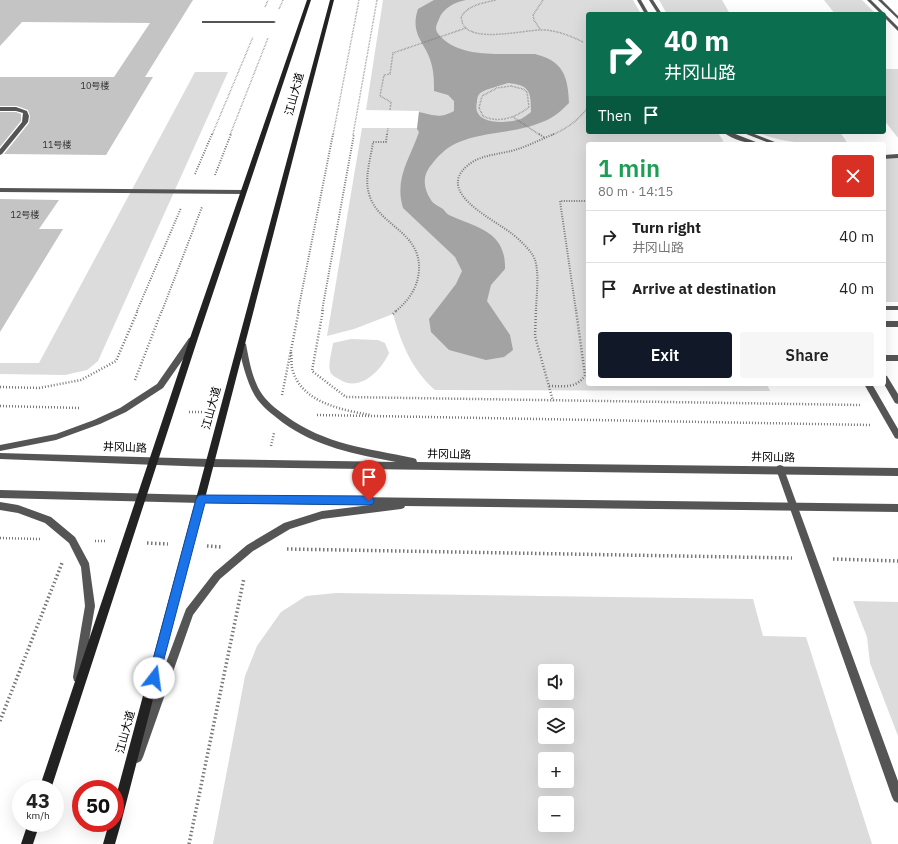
<!DOCTYPE html>
<html lang="en">
<head>
<meta charset="utf-8">
<style>
  body { margin:0; font-family:"IBM Plex Sans","Noto Sans SC",sans-serif; background:#f6f6f6; color:#222; height:100vh; display:flex; flex-direction:column; font-size:15px; white-space:nowrap }
  * { box-sizing:border-box; margin:0 }
  p { font-size:13px; color:#767676 }
  .icon { flex:none; width:22px; height:22px; fill:none; stroke:currentColor; stroke-width:2; stroke-linecap:round; stroke-linejoin:round }
  .map { position:relative; flex:1; overflow:hidden }
  .side { position:absolute; left:586px; top:142px; width:300px; height:244px; display:flex; flex-direction:column; background:#fff; border-radius:4px; box-shadow:0 4px 16px #0002 }
  .side>* { flex:none }
  .top-card { position:absolute; left:586px; top:12px; width:300px; height:122px; border-radius:4px; box-shadow:0 4px 16px #0002; background:#0b6e4f; color:#fff; overflow:hidden }
  .tools { position:absolute; left:538px; top:664px; display:grid; gap:8px }
  .tools a { display:grid; place-items:center; width:36px; height:36px; border-radius:4px; background:#fff; box-shadow:0 4px 16px #0002; font-size:20px }
  .speed { position:absolute; left:12px; top:780px; display:flex; gap:8px; font-size:20px; font-weight:700; text-align:center }
  .speed>* { display:grid; place-content:center; width:52px; height:52px; border-radius:50%; background:#fff; box-shadow:0 4px 16px #0002; line-height:1 }
  .speed small { font-size:10px; font-weight:400 }
  .speed .limit { border:6px solid #d22; background:#fff; color:#111 }
  .pin { position:absolute; display:grid; place-items:center; width:34px; height:34px; color:#fff; margin:-41px -17px; border-radius:50% 50% 50% 0; rotate:-45deg; box-shadow:0 0 4px #0007 }
  .pin .icon { rotate:45deg }
  .me { position:absolute; width:44px; margin:-22px; rotate:15deg; stroke-linejoin:round; filter:drop-shadow(0 0 3px #0008) }
  .turn { display:flex; align-items:center; gap:14px; height:84px; padding:0 12px; font-size:18px }
  .turn .icon { width:52px; height:52px; stroke-width:2.5 }
  .turn b { display:block; font-size:28px; line-height:34px }
  .then { display:flex; align-items:center; height:38px; padding:0 12px; background:#0003; gap:8px; font-size:15px }
  .round { display:grid; place-items:center; flex:none; width:42px; height:42px; border-radius:4px; background:#f6f6f6 }
  .summary { display:flex; align-items:center; justify-content:space-between; height:68px; padding:0 12px }
  h1 { font-size:24px; font-weight:600; line-height:30px; color:#1e9e55 }
  .primary-button { display:flex; gap:8px; margin-top:auto; padding:8px 12px }
  .primary-button a { flex:1; height:46px; border-radius:4px; background:#111827; color:#fff; font-size:16px; font-weight:600; line-height:46px; text-align:center }
  .primary-button a+a { background:#f6f6f6; color:#222 }
  ul { padding:0; list-style:none }
  li { display:flex; align-items:center; gap:12px; height:52px; padding:0 12px; border-top:1px solid #e0e0e0 }
  li div { flex:1 }
  li b { display:block; font-size:15px }
  li em { font-style:normal }
  .map>svg:first-child { display:block }
  .green { fill:#dcdcdc; fill-rule:evenodd }
  .water { fill:#a3a3a3; fill-rule:evenodd }
  .building { fill:#c4c4c4 }
  .lines { fill:none; stroke-linecap:round; stroke-linejoin:round }
  .path-far3 { stroke:#777; stroke-width:1.5; stroke-dasharray:0.5 1; stroke-linecap:butt }
  .path-far2 { stroke:#777; stroke-width:2; stroke-dasharray:1 1.5; stroke-linecap:butt }
  .path-far1 { stroke:#777; stroke-width:2.5; stroke-dasharray:1 2; stroke-linecap:butt }
  .path { stroke:#777; stroke-width:3.5; stroke-dasharray:1.5 2.5; stroke-linecap:butt }
  .service { fill:#555; fill-rule:evenodd }
  .tertiary { fill:#555; fill-rule:evenodd }
  .secondary { fill:#222; fill-rule:evenodd }
  .route { fill:#1a73e8; stroke:#114b97 }
  .labels { text-anchor:middle; dominant-baseline:central; stroke-width:3; stroke-linejoin:round; paint-order:stroke }
  .number-label { font-size:9px; fill:#313131 }
  .street-label { font-size:11px; fill:#000; stroke:#fff }
</style>
</head>
<body>
<div class="map">
<svg width="898" height="844" viewBox="0 0 898 844">
  <rect width="100%" height="100%" fill="#fff"/>
  <g class="green">
    <path d="M383 0H633L641 14H588V132H717L723 140 722 144 712 143 711 144H588V191H586L588 202V384H767L770 391 435 390C412 370 401 343 393 314L354 329 327 336 362 128H417L419 111 366 110Z"/>
    <path d="M659 0H722L730 14H667Z"/>
    <path d="M824 0H862L876 14H835Z"/>
    <path d="M884 69H898V138L884 120V106H886L884 103Z"/>
    <path d="M195 72H228L98 361 87 370 65 375 0 374V363H39Z"/>
    <path d="M756 132H840L848 144C816 145 785 144 756 132Z"/>
    <path d="M898 158V302H884V159Z"/>
    <path d="M351 339 378 340 385 343 389 353C381 371 359 393 339 379 335 377 331 375 330 371 328 364 332 351 333 343Z"/>
    <path d="M336 593 753 599 763 636 806 637 872 844H213L245 676 257 646 281 612 306 596ZM545 671H567V693H545ZM545 715H567V737H545ZM545 759H567V781H545ZM545 803H567V825H545Z"/>
    <path d="M853 601 898 602V736L870 663 867 637Z"/>
  </g>
  <path class="water" d="M434 0H466C455 2 443 8 439 19 438 22 436 25 436 28 436 32 439 35 442 38 463 59 507 53 535 54 563 61 568 76 569 103 558 114 552 119 537 124 509 135 464 131 442 153 438 156 435 160 432 164 422 175 423 188 431 200 433 204 439 206 443 209 445 211 447 214 449 215 477 228 506 231 505 269L491 285 487 301 510 335 513 350 504 357 486 360 449 350 431 332 429 319 456 284 462 271 455 257 403 208C394 178 410 159 419 132L417 129 419 112C434 115 439 119 454 111V101L448 95 434 91C434 83 434 74 432 66 427 43 409 36 418 9ZM508 83C530 85 531 92 531 112 528 114 525 117 521 119 506 124 471 125 477 102 477 98 478 94 482 92 489 88 500 86 508 83Z"/>
  <g class="building">
    <path d="M0 0H193L145 77H153L106 155 4 154 29 123 30 116 28 110 17 106H0V77H114L150 23 22 22 0 46Z"/>
    <path d="M16 112 21 114V121L0 147V112Z"/>
    <path d="M0 199 59 200 39 229H63L0 332Z"/>
  </g>
  <g class="lines">
    <g class="path-far3">
      <path d="M496 0C483 3 468 5 461 17 462 19 462 24 464 26 477 43 526 29 545 30 558 31 571 36 583 42"/>
      <path d="M265 7 268 0"/>
      <path d="M279 9 283 0"/>
      <path d="M540 29 534 20 533 15 543 0"/>
      <path d="M511 86 523 89 527 92 529 107C517 117 499 124 483 116L479 108 482 96 497 88Z"/>
      <path d="M390 110 391 102 380 96 384 75 390 74 393 53 466 28"/>
      <path d="M513 117 540 135"/>
      <path d="M212 135 253 37"/>
      <path d="M230 135 268 38"/>
      <path d="M333 135 359 0"/>
      <path d="M353 135 377 0"/>
      <path d="M387 135 388 128"/>
      <path d="M552 135C566 129 579 120 588 107"/>
    </g>
    <g class="path-far2">
      <path d="M387 134 386 142H373C371 158 364 177 369 194 378 226 421 231 419 270 418 287 409 300 396 311"/>
      <path d="M539 134 545 138"/>
      <path d="M195 174 212 134"/>
      <path d="M215 175 231 134"/>
      <path d="M137 311 181 208"/>
      <path d="M162 311 202 207"/>
      <path d="M298 311 333 134"/>
      <path d="M322 311 354 134"/>
      <path d="M536 311C536 297 541 266 532 254 527 247 518 238 511 233 490 217 429 189 474 161 487 154 503 154 518 149 530 145 542 139 554 134"/>
      <path d="M576 311 560 201H588"/>
    </g>
    <g class="path-far1">
      <path d="M323 310 312 371 346 397 860 405"/>
      <path d="M536 310 535 336 553 401"/>
      <path d="M393 314 397 310"/>
      <path d="M291 352C292 357 291 363 292 368 300 402 341 410 371 415"/>
      <path d="M135 380 162 310"/>
      <path d="M549 386C563 386 577 389 585 375L576 310"/>
      <path d="M0 387 39 388 81 380 116 361 138 310"/>
      <path d="M282 395 299 310"/>
      <path d="M0 406 80 408"/>
      <path d="M189 412H204"/>
      <path d="M317 415 870 425"/>
      <path d="M271 446 274 433"/>
      <path d="M0 538 40 539"/>
      <path d="M95 541H106"/>
    </g>
    <g class="path">
      <path d="M147 543 168 544"/>
      <path d="M207 546 222 547"/>
      <path d="M287 549 792 558"/>
      <path d="M833 559 898 561"/>
      <path d="M0 721 62 563"/>
      <path d="M189 844 244 578"/>
    </g>
    <g class="service">
      <path d="M637 0H641L649 14H645Z"/>
      <path d="M649 0H653L662 14H658Z"/>
      <path d="M867 0H871L898 27V31L884 17V14H881Z"/>
      <path d="M878 0H882L898 16V19Z"/>
      <path d="M204 21H274L276 22 274 23H202V21Z"/>
      <path d="M0 107H16L27 111 29 116 28 122 2 154 0 155V149L22 122 23 113 16 111H0Z"/>
      <path d="M723 132H730L761 144C748 144 733 140 723 132Z"/>
      <path d="M741 132H749L780 144H772Z"/>
      <path d="M898 154V158L884 159V155Z"/>
      <path d="M0 188 243 190 246 192 243 194 0 192Z"/>
      <rect x="884" y="306" width="14" height="4"/>
      <rect x="884" y="321" width="14" height="6"/>
      <rect x="884" y="355" width="14" height="6"/>
      <path d="M884 375 887 376 898 394V404L895 403 884 384Z"/>
      <path d="M864 384H872L898 429V439L895 438Z"/>
      <path d="M780 465 783 466 784 469 898 781V803L894 801 892 797 776 469 777 466Z"/>
    </g>
    <g class="tertiary">
      <path d="M192 337 195 338 196 340 195 342 163 388 126 412 100 424 56 440 0 451V445L56 434 94 420 120 408 157 384 189 338Z"/>
      <path d="M242 341 246 344C249 360 252 377 260 391 266 401 276 409 286 416 326 445 367 448 413 458L416 459 417 462 898 468V476L210 467 0 459V453L210 459 396 462C355 454 316 447 282 422 272 414 262 407 255 396 246 380 242 362 238 344Z"/>
      <path d="M0 490 201 495 898 504V512L405 506 404 508 401 509 322 519 290 529 253 551 220 579 193 615 143 757 141 761 137 763 133 761 131 757 186 609 214 573 247 545 284 523 322 511 370 505 201 503 0 498Z"/>
      <path d="M0 502 18 505 51 517 75 537 89 563 95 606 82 681 78 682 74 681 73 677 85 606 81 567 69 543 45 523 18 513 0 510Z"/>
    </g>
    <g class="secondary">
      <path d="M307 0H311L198 338 51 789H39L190 338Z"/>
      <path d="M330 0H334L121 823 115 844H103L109 823H115V800Z"/>
      <path d="M28 823H40L33 844H21Z"/>
    </g>
  </g>
  <path class="route" d="M201 495 369 496 373 498 374 501 373 504 369 505 205 503 159 678 158 682 154 684 149 682 148 678 196 499 198 496Z"/>
  <g class="labels">
    <g class="number-label">
      <text x="95" y="85">10号楼</text>
      <text x="57" y="144">11号楼</text>
      <text x="25" y="214">12号楼</text>
    </g>
    <g class="street-label">
      <text transform="translate(294 94) rotate(-75)">江山大道</text>
      <text transform="translate(211 408) rotate(-75)">江山大道</text>
      <text transform="translate(125 447) rotate(2)">井冈山路</text>
      <text transform="translate(449 454) rotate(1)">井冈山路</text>
      <text transform="translate(773 457) rotate(1)">井冈山路</text>
      <text transform="translate(125 732) rotate(-75)">江山大道</text>
    </g>
  </g>
</svg>
<div class="tools">
<a><svg class="icon" aria-label="sound" viewBox="0 0 24 24"><path d="M4 9h4l5-4v14l-5-4H4zM17 9q2 3 0 6"/></svg></a>
<a><svg class="icon" aria-label="layers" viewBox="0 0 24 24"><path d="M12 4l9 5-9 5-9-5zM3 14l9 5 9-5"/></svg></a>
<a>+</a>
<a>−</a>
</div>
<div class="speed"><div>43<small>km/h</small></div><div class="limit">50</div></div>
<div class="pin" style="left:369px;top:501px;background:#d93025"><svg class="icon" aria-label="arrive" viewBox="0 0 24 24"><path d="M6 21V4h12l-3 4 3 4H6"/></svg></div>
<svg class="me" style="left:154px;top:678px" viewBox="-20 -20 40 40"><circle r="19" fill="#fff"/><path d="M0-13L10 11 0 6-10 11z" fill="#1a73e8"/></svg>
<div class="top-card">
<div class="turn"><svg class="icon" aria-label="right" viewBox="0 0 24 24"><path d="M7 20v-9h11M14 6l5 5-5 5"/></svg><div><b>40 m</b>井冈山路</div></div>
<div class="then">Then<svg class="icon" aria-label="arrive" viewBox="0 0 24 24"><path d="M6 21V4h12l-3 4 3 4H6"/></svg></div>
</div>
<section class="side">
<div class="summary"><div><h1>1 min</h1><p>80 m · 14:15</p></div><a class="round" style="background:#d93025;color:#fff"><svg class="icon" aria-label="close" viewBox="0 0 24 24"><path d="M6 6l12 12M18 6L6 18"/></svg></a></div>
<ul>
<li><svg class="icon" aria-label="right" viewBox="0 0 24 24"><path d="M7 20v-9h11M14 6l5 5-5 5"/></svg><div><b>Turn right</b><p>井冈山路</p></div><em>40 m</em></li>
<li><svg class="icon" aria-label="arrive" viewBox="0 0 24 24"><path d="M6 21V4h12l-3 4 3 4H6"/></svg><div><b>Arrive at destination</b></div><em>40 m</em></li>
</ul>
<div class="primary-button"><a>Exit</a><a>Share</a></div>
</section>
</div>
</body>
</html>
